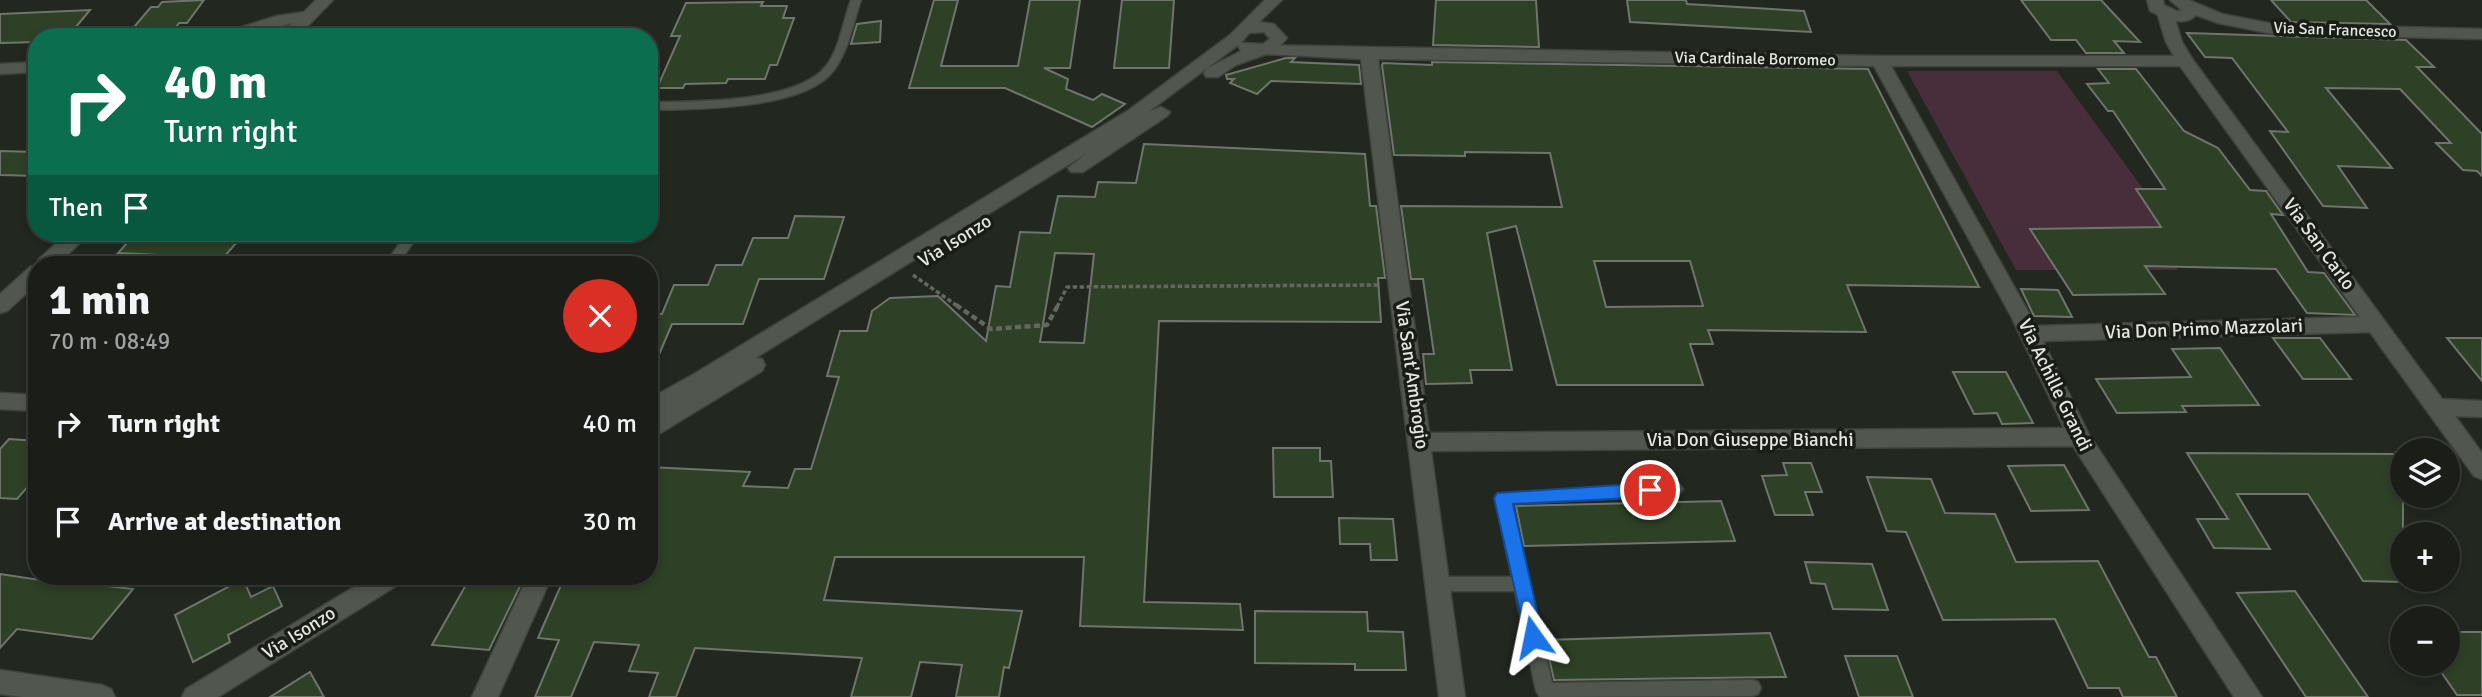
<!DOCTYPE html>
<html lang="en">
<head>
<meta charset="utf-8">
<style>
  body { margin:0; font-family:Signika,sans-serif; background:#232621; color:#f1f3f6; height:100vh; display:flex; flex-direction:column; font-size:26px; white-space:nowrap }
  * { box-sizing:border-box; margin:0 }
  p { font-size:23px; color:#9fa2a2 }
  .icon { flex:none; width:38px; height:38px; fill:none; stroke:currentColor; stroke-width:2; stroke-linecap:round; stroke-linejoin:round }
  .map { position:relative; flex:1; overflow:hidden }
  .sheet { position:absolute; left:28px; top:256px; width:630px; height:329px; display:flex; flex-direction:column; background:#1a1d18; border-radius:28px; box-shadow:0 4px 10px #0003,0 0 0 2px #383b37 }
  .sheet>* { flex:none }
  .banner { position:absolute; left:28px; top:28px; width:630px; height:214px; border-radius:28px; box-shadow:0 4px 10px #0003,0 0 0 2px #383b37; background:#0b6e4f; color:#fff; overflow:hidden }
  .tools { position:absolute; left:2390px; top:438px; display:grid; gap:14px }
  .tools a { display:grid; place-items:center; width:70px; height:70px; border-radius:50%; background:#1a1d18; box-shadow:0 4px 10px #0003,0 0 0 2px #383b37; font-size:35px }
  .pin { position:absolute; display:grid; place-items:center; width:60px; height:60px; color:#fff; margin:-30px; border:4px solid #fff; border-radius:50%; box-shadow:0 2px 7px #0007 }
  .me { position:absolute; width:77px; margin:-38px; rotate:348deg; stroke-linejoin:round; filter:drop-shadow(0 0 5px #0008) }
  .turn { display:flex; align-items:center; gap:24px; height:147px; padding:0 21px; font-size:32px }
  .turn .icon { width:91px; height:91px; stroke-width:2.5 }
  .turn b { display:block; font-size:49px; line-height:60px }
  .then { display:flex; align-items:center; height:66px; padding:0 21px; background:#0003; gap:14px; font-size:26px }
  .round { display:grid; place-items:center; flex:none; width:74px; height:74px; border-radius:37px; background:#232621 }
  .headline { display:flex; align-items:center; justify-content:space-between; height:119px; padding:0 21px }
  h1 { font-size:42px; font-weight:700; line-height:52px }
  ul { padding:0; list-style:none }
  li { display:flex; align-items:center; gap:21px; height:98px; padding:0 21px }
  li div { flex:1 }
  li b { display:block; font-size:26px }
  li em { font-style:normal }
  .map>svg:first-child { display:block }
  .green { fill:#472e3a }
  .building { fill:#2e4025; stroke:#6f756d; stroke-width:2; fill-rule:evenodd }
  .lines { fill:none; stroke-linecap:round; stroke-linejoin:round }
  .lane-casing { stroke:#3f433d; stroke-width:3 }
  .street-casing { stroke:#3f433d; stroke-width:3 }
  .secondary-casing { stroke:#3f433d; stroke-width:3 }
  .path-far1 { stroke:#626760; stroke-width:3.5; stroke-dasharray:4.5 2.5; stroke-linecap:butt }
  .path { stroke:#626760; stroke-width:4.5; stroke-dasharray:6 3.5; stroke-linecap:butt }
  .lane { fill:#51574e; fill-rule:evenodd }
  .street { fill:#51574e; fill-rule:evenodd }
  .secondary { fill:#51574e; fill-rule:evenodd }
  .route { fill:#1a73e8; stroke:#114b97; stroke-width:2 }
  .labels { text-anchor:middle; dominant-baseline:central; stroke-width:7; stroke-linejoin:round; paint-order:stroke }
  .far-street-label { font-size:16px; fill:#e3e6e1; stroke:#191d16 }
  .street-label { font-size:19px; fill:#e3e6e1; stroke:#191d16 }
</style>
</head>
<body>
<div class="map">
<svg width="2482" height="697" viewBox="0 0 2482 697">
  <rect width="100%" height="100%" fill="#222720"/>
  <path class="green" d="M1907 71H2057L2171 227 2149 229 2178 270H2016Z"/>
  <g class="building">
    <path d="M204 0 187 23H179L173 31 129 33 151 7H158L162 2Z"/>
    <path d="M934 0H958L941 66H1018L1030 0H1080L1070 68H1044L1068 79 1066 89 1093 100 1102 94 1125 104 1092 127 1005 88H909Z"/>
    <path d="M1122 0H1174L1169 68H1114Z"/>
    <path d="M1436 0H1536L1539 47 1433 45Z"/>
    <path d="M1627 0H1686L1687 4 1804 11 1811 32 1630 22Z"/>
    <path d="M2021 0H2101L2140 42 2114 41 2124 53H2086L2076 40H2051Z"/>
    <path d="M2271 0H2366L2390 24 2291 22Z"/>
    <path d="M763 2 761 6H787L783 18H794L777 65H770L765 79H728L726 83 685 84 683 88H657L680 36H671L686 3Z"/>
    <path d="M90 10 70 34 37 37V42L0 43V14Z"/>
    <path d="M881 21 880 42 851 44 857 24Z"/>
    <path d="M2187 33 2406 40 2434 67H2417L2482 134V176L2477 171 2463 170 2436 143H2451L2400 89 2326 88 2392 168 2338 166 2367 208 2323 206 2270 131 2288 132 2232 58 2205 57Z"/>
    <path d="M1286 58H1295L1291 62 1359 65 1361 84 1271 81 1257 94 1230 83 1234 79H1227L1226 75Z"/>
    <path d="M1432 62 1868 69 1979 287 1847 285 1866 332 1708 330 1713 344H1690L1703 385H1557L1516 226 1487 233 1512 370H1470L1472 383 1426 384 1423 354H1434L1423 279H1411L1401 206 1562 207 1550 153 1465 152V156L1394 155 1382 65 1383 63 1432 65ZM1594 261H1690L1703 306 1606 307Z"/>
    <path d="M2098 69H2136L2184 131 2218 148 2250 190 2266 191 2283 215 2271 214 2308 272 2324 273 2355 315 2307 313 2276 269 2145 266 2165 294 2073 295 2030 229 2161 227 2136 189H2165L2113 111H2108L2087 84 2109 83Z"/>
    <path d="M1144 144 1365 154 1370 206H1376L1385 278H1378L1381 322 1159 321 1144 602 1240 604 1243 630 1080 626 1084 557H835L824 600 1022 611 1009 668 1004 667 999 697H956L962 665 920 662 911 697H851L862 658 695 648 676 697H649L658 673 629 671 639 645 594 642 571 697H535L559 640 538 638 565 576H649V467L750 472 743 486 788 488 795 469H811L839 377 827 376 840 331H867L872 311 890 298 938 296 986 341 996 286 1010 287 1020 232 1050 233 1058 196 1095 197 1098 182 1136 183ZM1055 253 1094 254 1084 343 1040 342Z"/>
    <path d="M0 151 37 152V176L0 175Z"/>
    <path d="M795 216 844 217 824 279H759L743 324H672L649 378V314H662L674 285H708L716 265H742L753 238H788Z"/>
    <path d="M136 233H245L223 258 118 253Z"/>
    <path d="M2021 289 2058 290 2072 317 2034 316Z"/>
    <path d="M2273 338H2320L2351 379H2303Z"/>
    <path d="M2447 338H2482V381Z"/>
    <path d="M2220 348 2259 405 2182 406 2186 412 2117 413 2096 379 2191 377 2172 349Z"/>
    <path d="M1953 372H2006L2033 423 2002 424 1997 413 1974 414Z"/>
    <path d="M9 439 37 441V476L17 499 0 498V449Z"/>
    <path d="M1273 448H1320V461H1331L1333 497H1274Z"/>
    <path d="M2187 453 2403 454V582L2363 581 2308 494H2237L2270 549 2214 548 2197 519H2228Z"/>
    <path d="M1783 463H1811L1822 492H1805L1813 515H1775L1762 476 1787 475Z"/>
    <path d="M2064 465 2089 510 2031 511 2008 466Z"/>
    <path d="M1867 477 1931 479 1945 513 1995 514 2016 562 2098 561 2149 657H2156L2177 697H2123L2119 688H2088L2055 619 1943 620 1906 532 1887 531Z"/>
    <path d="M1721 501 1735 541 1524 546 1516 506Z"/>
    <path d="M1339 518 1393 519 1397 560H1371L1370 544H1340Z"/>
    <path d="M1805 562 1872 564 1888 610 1833 609 1825 584 1811 583Z"/>
    <path d="M0 574 79 586 81 583 133 589 92 639 17 629 0 648Z"/>
    <path d="M471 576H525L489 650 432 645Z"/>
    <path d="M243 579 251 597 273 586 282 606 228 635 230 642 193 662 175 615Z"/>
    <path d="M2295 591 2368 697H2306L2237 593Z"/>
    <path d="M1255 611 1367 612 1368 631 1403 632 1406 670H1355V664L1255 663Z"/>
    <path d="M2448 632H2482V695H2457L2435 663H2448Z"/>
    <path d="M1770 633 1786 677 1554 680 1545 640Z"/>
    <path d="M1845 656H1897L1913 697H1859Z"/>
    <path d="M310 672 324 697H270Z"/>
  </g>
  <g class="lines">
    <g class="lane-casing">
      <g id="lane">
        <path d="M851 0H861C853 23 849 50 834 70 805 110 696 109 649 110V102C693 102 798 103 826 66 840 48 843 21 851 0Z"/>
        <path d="M407 233H420L398 264H385Z"/>
        <path d="M1675 483 1680 485 1683 489 1680 493 1675 495 1512 504 1552 683 1752 680 1758 682 1761 688 1758 694 1752 696 1540 697 1536 691 1515 591H1439L1433 589 1431 584 1433 579 1439 577H1512L1495 498 1498 494Z"/>
      </g>
    </g>
    <g class="street-casing">
      <g id="street">
        <path d="M316 0H333L297 37H279L292 23 243 37H217L219 34 277 16 304 12Z"/>
        <path d="M2165 8 2173 13 2182 42 2193 60 2442 399 2482 401V417L2455 416 2482 453V479L2474 476 2370 332 2043 341 2088 433 2262 697H2234L2073 446 1431 451 1465 697H1439L1361 59 1264 54 1256 49 1258 45 1880 56H2174L2166 42 2157 13ZM1378 59 1874 66 2011 316 2064 428 1429 433ZM1891 66H2180L2360 317 2036 326Z"/>
        <path d="M37 62V72L0 74V64Z"/>
        <path d="M68 233H90L58 264 37 265 39 259Z"/>
        <path d="M37 265V284L7 311 0 313V294L30 267Z"/>
        <path d="M0 393 37 395V411L0 409Z"/>
        <path d="M528 576H552L498 697H472Z"/>
        <path d="M0 670 102 685 111 689 115 697H23L0 694Z"/>
      </g>
    </g>
    <g class="secondary-casing">
      <g id="secondary">
        <path d="M1265 0H1282L1259 22 1274 24 1287 38 1275 51 1236 65 1218 77H1206L1204 73 1206 69 1241 51 1238 45 1148 112 1161 107 1170 112 1167 116 1083 172H1071L1068 168 1087 153 755 358 762 359 765 365 762 371 649 440V420L662 412 649 417V399L694 374 1129 110 1230 35ZM1264 32 1270 39 1263 44 1241 43 1249 33Z"/>
        <path d="M2147 0H2163L2164 5 2177 11 2182 10 2170 0H2189L2222 14 2273 24 2482 29V39L2273 34 2218 23 2196 15C2184 28 2164 18 2150 11Z"/>
        <path d="M372 576H404L401 583 218 697H182L186 689Z"/>
      </g>
    </g>
    <g class="path-far1">
      <path d="M913 275 959 307"/>
      <path d="M1057 307 1067 287 1379 285"/>
    </g>
    <path class="path" d="M956 305 991 329 1047 325 1058 305"/>
    <use href="#lane" class="lane"/>
    <use href="#street" class="street"/>
    <use href="#secondary" class="secondary"/>
  </g>
  <path class="route" d="M1650 483 1656 485 1659 490 1656 495 1650 497 1513 504 1543 637 1540 643 1533 646 1527 643 1494 498 1497 493Z"/>
  <g class="labels">
    <g class="far-street-label">
      <text transform="translate(2335 30) rotate(2)">Via San Francesco</text>
      <text transform="translate(1755 59) rotate(1)">Via Cardinale Borromeo</text>
    </g>
    <g class="street-label">
      <text transform="translate(955 241) rotate(-32)">Via Isonzo</text>
      <text transform="translate(2319 244) rotate(54)">Via San Carlo</text>
      <text transform="translate(2204 329) rotate(-2)">Via Don Primo Mazzolari</text>
      <text transform="translate(1412 375) rotate(82)">Via Sant'Ambrogio</text>
      <text transform="translate(2055 385) rotate(64)">Via Achille Grandi</text>
      <text x="1750" y="440">Via Don Giuseppe Bianchi</text>
      <text transform="translate(299 633) rotate(-32)">Via Isonzo</text>
    </g>
  </g>
</svg>
<div class="tools">
<a><svg class="icon" aria-label="layers" viewBox="0 0 24 24"><path d="M12 4l9 5-9 5-9-5zM3 14l9 5 9-5"/></svg></a>
<a>+</a>
<a>−</a>
</div>
<div class="pin" style="left:1650px;top:490px;background:#d93025"><svg class="icon" aria-label="arrive" viewBox="0 0 24 24"><path d="M6 21V4h12l-3 4 3 4H6"/></svg></div>
<svg class="me" style="left:1533px;top:637px" viewBox="-20 -20 40 40"><path d="M0-17L14 15 0 8-14 15z" fill="#1a73e8" stroke="#fff" stroke-width="4"/></svg>
<div class="banner">
<div class="turn"><svg class="icon" aria-label="right" viewBox="0 0 24 24"><path d="M7 20v-9h11M14 6l5 5-5 5"/></svg><div><b>40 m</b>Turn right</div></div>
<div class="then">Then<svg class="icon" aria-label="arrive" viewBox="0 0 24 24"><path d="M6 21V4h12l-3 4 3 4H6"/></svg></div>
</div>
<section class="sheet">
<div class="headline"><div><h1>1 min</h1><p>70 m · 08:49</p></div><a class="round" style="background:#d93025;color:#fff"><svg class="icon" aria-label="close" viewBox="0 0 24 24"><path d="M6 6l12 12M18 6L6 18"/></svg></a></div>
<ul>
<li><svg class="icon" aria-label="right" viewBox="0 0 24 24"><path d="M7 20v-9h11M14 6l5 5-5 5"/></svg><div><b>Turn right</b></div><em>40 m</em></li>
<li><svg class="icon" aria-label="arrive" viewBox="0 0 24 24"><path d="M6 21V4h12l-3 4 3 4H6"/></svg><div><b>Arrive at destination</b></div><em>30 m</em></li>
</ul>
</section>
</div>
</body>
</html>
